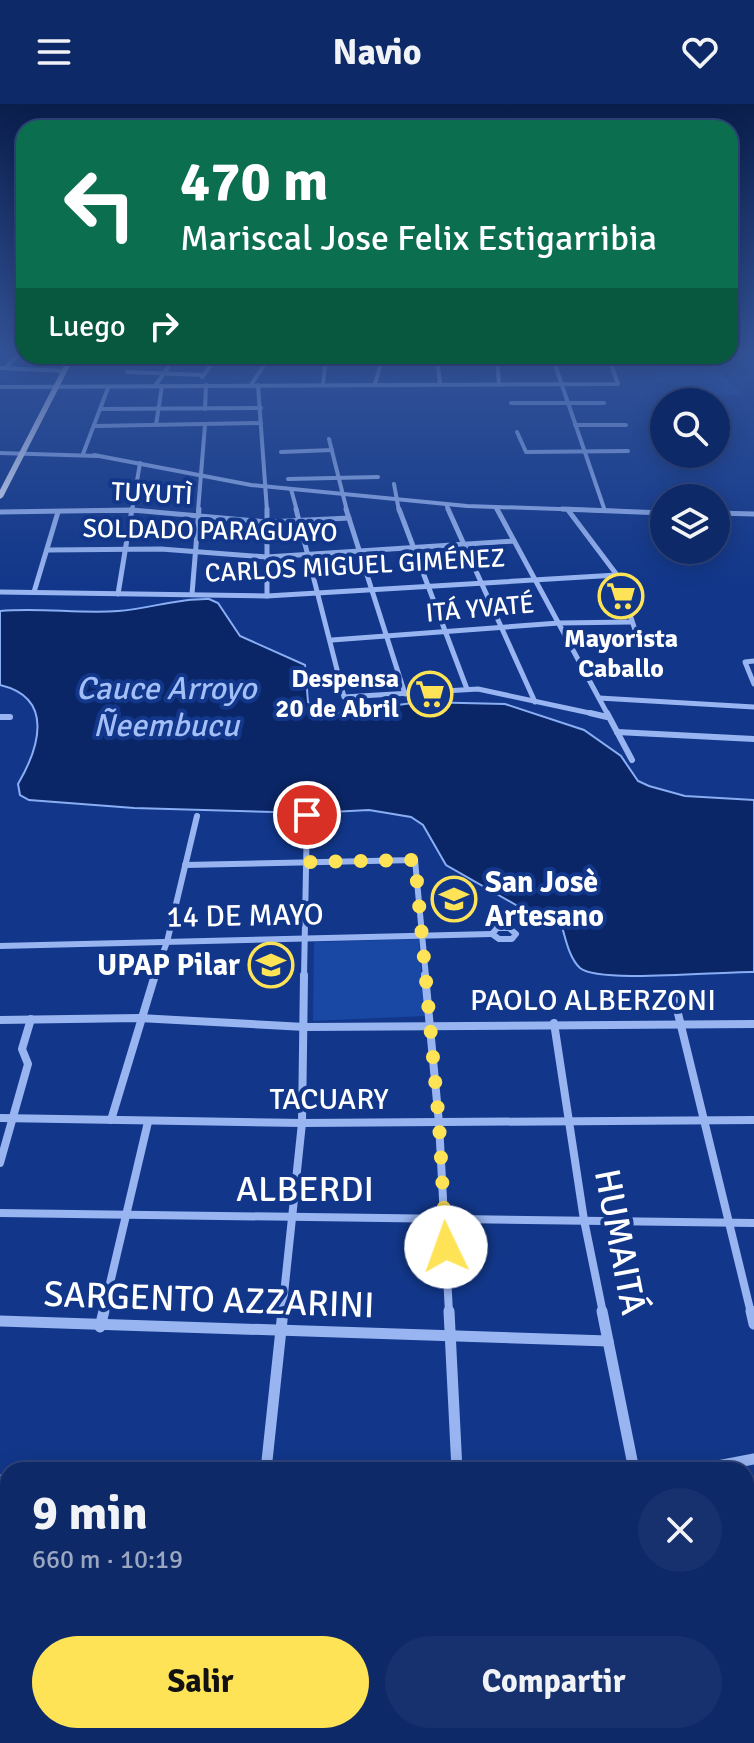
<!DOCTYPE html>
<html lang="es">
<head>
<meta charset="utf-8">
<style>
  body { margin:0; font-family:Signika,sans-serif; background:#17316e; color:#f1f3f6; height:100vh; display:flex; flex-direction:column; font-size:30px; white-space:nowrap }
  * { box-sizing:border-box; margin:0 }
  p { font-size:26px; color:#9ba6c0 }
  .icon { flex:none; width:44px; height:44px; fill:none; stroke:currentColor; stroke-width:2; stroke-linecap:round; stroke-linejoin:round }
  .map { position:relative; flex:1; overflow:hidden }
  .side { position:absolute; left:0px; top:1358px; width:754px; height:282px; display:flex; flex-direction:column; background:#0e2968; border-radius:24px 24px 0 0; box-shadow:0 4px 20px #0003,0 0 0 2px #2e457c }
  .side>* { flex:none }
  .top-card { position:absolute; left:16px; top:16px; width:722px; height:244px; border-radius:24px; box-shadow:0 4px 20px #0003,0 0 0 2px #2e457c; background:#0b6e4f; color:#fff; overflow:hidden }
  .buttons { position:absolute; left:650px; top:284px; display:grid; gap:16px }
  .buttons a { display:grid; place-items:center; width:80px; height:80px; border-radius:50%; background:#0e2968; box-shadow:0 4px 20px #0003,0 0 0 2px #2e457c; font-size:40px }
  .pin { position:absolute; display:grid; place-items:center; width:68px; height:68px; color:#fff; margin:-34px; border:4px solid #fff; border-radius:50%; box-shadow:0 2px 8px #0007 }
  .me { position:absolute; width:88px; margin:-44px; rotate:357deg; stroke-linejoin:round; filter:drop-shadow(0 0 6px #0008) }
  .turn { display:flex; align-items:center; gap:28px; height:168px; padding:0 32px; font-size:36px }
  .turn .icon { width:104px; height:104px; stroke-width:2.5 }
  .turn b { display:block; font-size:56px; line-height:68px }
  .then { display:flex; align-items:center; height:76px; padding:0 32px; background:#0003; gap:16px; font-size:30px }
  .round { display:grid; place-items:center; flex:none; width:84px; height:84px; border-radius:42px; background:#17316e }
  .headline { display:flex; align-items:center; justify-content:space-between; height:136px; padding:0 32px }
  h1 { font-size:48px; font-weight:700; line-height:60px }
  .cta { display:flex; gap:16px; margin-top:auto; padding:16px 32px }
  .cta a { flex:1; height:92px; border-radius:48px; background:#ffe357; color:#111; font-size:32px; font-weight:700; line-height:92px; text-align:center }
  .cta a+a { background:#17316e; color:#f1f3f6 }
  header { display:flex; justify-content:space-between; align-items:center; height:104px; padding:0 32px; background:#0e2968; font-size:36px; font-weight:700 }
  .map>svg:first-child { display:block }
  .green { fill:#1947a4 }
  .water { fill:#0b2666; stroke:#89aef4; stroke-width:2 }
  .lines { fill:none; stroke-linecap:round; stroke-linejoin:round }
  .minor-far4 { stroke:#98b5f1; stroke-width:4 }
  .minor-far3 { stroke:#98b5f1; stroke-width:5 }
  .minor-far2 { stroke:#98b5f1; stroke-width:6 }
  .minor-far1 { stroke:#98b5f1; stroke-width:8 }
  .minor { stroke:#98b5f1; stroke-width:11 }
  .tertiary { stroke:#98b5f1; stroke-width:14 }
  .primary { fill:#e1e9ff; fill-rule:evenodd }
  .route { stroke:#ffe357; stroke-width:14; stroke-dasharray:0 25.2 }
  .labels { text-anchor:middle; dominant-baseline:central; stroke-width:8; stroke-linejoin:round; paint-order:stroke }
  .far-street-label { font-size:26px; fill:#fff; stroke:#12378a }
  .far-poi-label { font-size:26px; font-weight:bold; fill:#fff; stroke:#12378a }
  .poi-label { font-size:30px; font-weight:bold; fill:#fff; stroke:#12378a; text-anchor:start }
  .street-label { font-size:30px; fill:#fff; stroke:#12378a }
  .water-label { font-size:32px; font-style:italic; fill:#a3bff8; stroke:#12378a }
  .near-street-label { font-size:36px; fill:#fff; stroke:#12378a }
</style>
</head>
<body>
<header><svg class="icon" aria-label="menu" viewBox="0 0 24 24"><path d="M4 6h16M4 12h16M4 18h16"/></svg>Navio<svg class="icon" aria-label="heart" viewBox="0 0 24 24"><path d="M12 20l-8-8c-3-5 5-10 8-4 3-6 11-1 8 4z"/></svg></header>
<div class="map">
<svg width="754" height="1639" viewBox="0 0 754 1639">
  <rect width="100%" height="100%" fill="#12378a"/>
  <g class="green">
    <path d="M705 252 742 291H683L678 289 685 286 683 282 656 278 658 253Z"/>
    <path d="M419 835 425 912 313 917 314 838Z"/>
  </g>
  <path class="water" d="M209 495 218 499 240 532 305 561 308 598 319 608 331 610 420 598 505 600 584 626 621 652 638 677 649 682 685 692 754 696V868C721 867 599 880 580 864 569 854 565 833 561 819L530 809 446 761 423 721 411 713 369 706 311 709 134 704 29 696 20 691 18 680C39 644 55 594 0 581V507C39 503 79 510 118 507 149 505 177 494 209 495Z"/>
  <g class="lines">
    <g class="minor-far4">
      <path d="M3 247 22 248"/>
      <path d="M437 252 440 280"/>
      <path d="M497 252 499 281"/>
      <path d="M552 252 605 407"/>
      <path d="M70 256 437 260"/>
      <path d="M497 260H611"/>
      <path d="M0 264 64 267"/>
      <path d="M5 264 22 247"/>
      <path d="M127 268 204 271"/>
      <path d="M202 273 218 252"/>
      <path d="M323 280 326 252"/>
      <path d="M375 280 383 252"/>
      <path d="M251 281 270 252"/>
      <path d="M258 281 267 407"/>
      <path d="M155 282 176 252"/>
      <path d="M0 283 618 280 608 252"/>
      <path d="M511 299H604"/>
      <path d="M100 305 261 304"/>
      <path d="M205 305 206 281"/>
      <path d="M156 321 162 282"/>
      <path d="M575 321H626"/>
      <path d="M95 322 261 319"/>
      <path d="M517 328 526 348 628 347"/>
      <path d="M329 335 347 407"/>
      <path d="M281 348 332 346"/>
      <path d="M0 349 98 352"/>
      <path d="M83 350 108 284"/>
      <path d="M94 351 251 381 467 402 618 407"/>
      <path d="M288 375 378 373"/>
      <path d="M394 380 399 407"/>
      <path d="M291 385 297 407"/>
      <path d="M446 400 449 407"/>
      <path d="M496 404 498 407"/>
      <path d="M42 407H147"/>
      <path d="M132 407 140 359"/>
      <path d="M198 407 205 321"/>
    </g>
    <g class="minor-far3">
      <path d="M267 405V492"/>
      <path d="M296 405 344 593 478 585 599 611"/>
      <path d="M346 405 405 590"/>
      <path d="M399 405 467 585"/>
      <path d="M448 405 535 598"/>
      <path d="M497 405 608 611"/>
      <path d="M562 405 664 409"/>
      <path d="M568 406 617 471 639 538"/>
      <path d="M0 408 132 406 267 418 349 414"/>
      <path d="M716 409 754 410"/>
      <path d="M48 446 161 445 267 453 514 437"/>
      <path d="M0 488 267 492 617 471"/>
      <path d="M34 488 58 408"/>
      <path d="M118 490 132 405"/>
      <path d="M192 490 199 405"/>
      <path d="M332 536 559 519 631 518"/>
      <path d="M754 557 745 558 754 580"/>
      <path d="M599 594 754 603"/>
    </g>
    <g class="minor-far2">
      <path d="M590 609 607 613"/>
      <path d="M607 609 632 656"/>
      <path d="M0 613H10"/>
      <path d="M617 628 754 635"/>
      <path d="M185 761 415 756 426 873"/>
      <path d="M497 824H509L516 830 512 835H499L492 830Z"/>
      <path d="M0 842 492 830"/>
      <path d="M154 873 167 838 197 712"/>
      <path d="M304 873 307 711"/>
    </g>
    <g class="minor-far1">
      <path d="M425 871 439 1019 449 1209"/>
      <path d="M674 893 751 1209"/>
      <path d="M0 916 139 914 305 923 754 920"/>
      <path d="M554 919 584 1116 603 1209"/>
      <path d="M0 1014 302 1019 754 1016"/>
      <path d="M111 1016 155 871"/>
      <path d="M0 1059 28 960 22 945 31 915"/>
      <path d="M0 1109 754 1119"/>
      <path d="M103 1209 148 1018"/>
      <path d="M282 1209 302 1019 304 871"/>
    </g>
    <g class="minor">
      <path d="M449 1207 457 1366"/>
      <path d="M602 1207 634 1366"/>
      <path d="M751 1207 754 1220"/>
      <path d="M0 1217 608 1237"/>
      <path d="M100 1223 104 1207"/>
      <path d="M266 1366 283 1207"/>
      <path d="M697 1366 754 1355"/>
      <path d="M0 1376H8"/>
      <path d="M675 1632 677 1639"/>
      <path d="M241 1639 242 1632"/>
    </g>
    <g class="tertiary">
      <path d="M0 1585H8"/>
      <path d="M451 1632 490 1639"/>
    </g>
    <path class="primary" d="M69 252H75L3 393 0 395V386Z"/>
  </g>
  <linearGradient id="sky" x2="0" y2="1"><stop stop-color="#0a1e4c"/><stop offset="0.52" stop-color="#335398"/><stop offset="1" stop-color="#335398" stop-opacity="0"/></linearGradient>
  <rect width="754" height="477" fill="url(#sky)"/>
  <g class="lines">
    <path class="route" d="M307 711V758L415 756 439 1019 446 1143"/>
  </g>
  <defs>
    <g id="supermarket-ring" transform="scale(2.3)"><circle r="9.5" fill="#12378a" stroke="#ffe357" stroke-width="1.5"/><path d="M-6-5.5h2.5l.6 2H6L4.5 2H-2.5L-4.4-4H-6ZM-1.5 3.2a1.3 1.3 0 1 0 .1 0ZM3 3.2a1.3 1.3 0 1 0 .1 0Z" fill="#ffe357"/></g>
    <g id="school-ring" transform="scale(2.3)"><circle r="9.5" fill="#12378a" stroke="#ffe357" stroke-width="1.5"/><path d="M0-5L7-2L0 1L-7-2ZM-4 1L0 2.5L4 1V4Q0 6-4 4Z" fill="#ffe357"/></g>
    <g id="university-ring" transform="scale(2.3)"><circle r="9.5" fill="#12378a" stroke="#ffe357" stroke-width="1.5"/><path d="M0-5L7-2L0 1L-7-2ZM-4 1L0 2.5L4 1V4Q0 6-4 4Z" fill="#ffe357"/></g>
  </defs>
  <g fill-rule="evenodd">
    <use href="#supermarket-ring" x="621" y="492"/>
    <use href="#supermarket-ring" x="430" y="590"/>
    <use href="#school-ring" x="454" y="795"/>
    <use href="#university-ring" x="271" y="861"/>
  </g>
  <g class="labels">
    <g class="far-street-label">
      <text transform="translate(152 390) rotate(3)">TUYUTÌ</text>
      <text transform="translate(210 427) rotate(1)">SOLDADO PARAGUAYO</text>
      <text transform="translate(355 462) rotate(-3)">CARLOS MIGUEL GIMÉNEZ</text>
      <text transform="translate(480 505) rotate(-5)">ITÁ YVATÉ</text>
    </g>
    <g class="far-poi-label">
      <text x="621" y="535">Mayorista<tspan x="621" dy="30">Caballo</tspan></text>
      <text x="399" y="575" text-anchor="end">Despensa<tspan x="399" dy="30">20 de Abril</tspan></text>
    </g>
    <g class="poi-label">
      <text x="485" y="778">San Josè<tspan x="485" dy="34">Artesano</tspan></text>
      <text x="240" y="861" text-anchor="end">UPAP Pilar</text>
    </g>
    <g class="street-label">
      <text transform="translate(245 812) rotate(-1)">14 DE MAYO</text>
      <text x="593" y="896">PAOLO ALBERZONI</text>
      <text x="329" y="995">TACUARY</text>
    </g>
    <g class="water-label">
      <text x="166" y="584">Cauce Arroyo<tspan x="166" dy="37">Ñeembucu</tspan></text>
    </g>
    <g class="near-street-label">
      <text x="305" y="1085">ALBERDI</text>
      <text transform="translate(620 1138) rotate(79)">HUMAITÁ</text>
      <text transform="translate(209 1196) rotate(2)">SARGENTO AZZARINI</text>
    </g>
  </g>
</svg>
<div class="buttons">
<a><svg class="icon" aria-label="search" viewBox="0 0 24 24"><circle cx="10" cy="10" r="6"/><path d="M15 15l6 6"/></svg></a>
<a><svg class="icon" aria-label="layers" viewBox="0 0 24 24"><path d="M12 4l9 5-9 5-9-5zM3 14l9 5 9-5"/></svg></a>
</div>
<div class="pin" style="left:307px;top:711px;background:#d93025"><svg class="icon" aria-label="arrive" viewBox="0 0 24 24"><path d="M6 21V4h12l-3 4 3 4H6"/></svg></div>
<svg class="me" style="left:446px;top:1143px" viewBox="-20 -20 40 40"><circle r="19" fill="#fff"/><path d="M0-13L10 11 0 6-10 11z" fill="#ffe357"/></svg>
<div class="top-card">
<div class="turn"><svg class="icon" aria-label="left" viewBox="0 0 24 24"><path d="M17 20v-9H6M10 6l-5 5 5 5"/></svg><div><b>470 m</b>Mariscal Jose Felix Estigarribia</div></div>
<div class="then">Luego<svg class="icon" aria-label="right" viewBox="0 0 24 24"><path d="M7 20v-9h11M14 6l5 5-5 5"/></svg></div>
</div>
<section class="side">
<div class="headline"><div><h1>9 min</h1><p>660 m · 10:19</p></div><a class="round"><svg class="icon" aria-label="close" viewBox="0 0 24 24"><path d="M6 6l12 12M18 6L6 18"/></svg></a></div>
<div class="cta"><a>Salir</a><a>Compartir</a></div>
</section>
</div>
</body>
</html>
